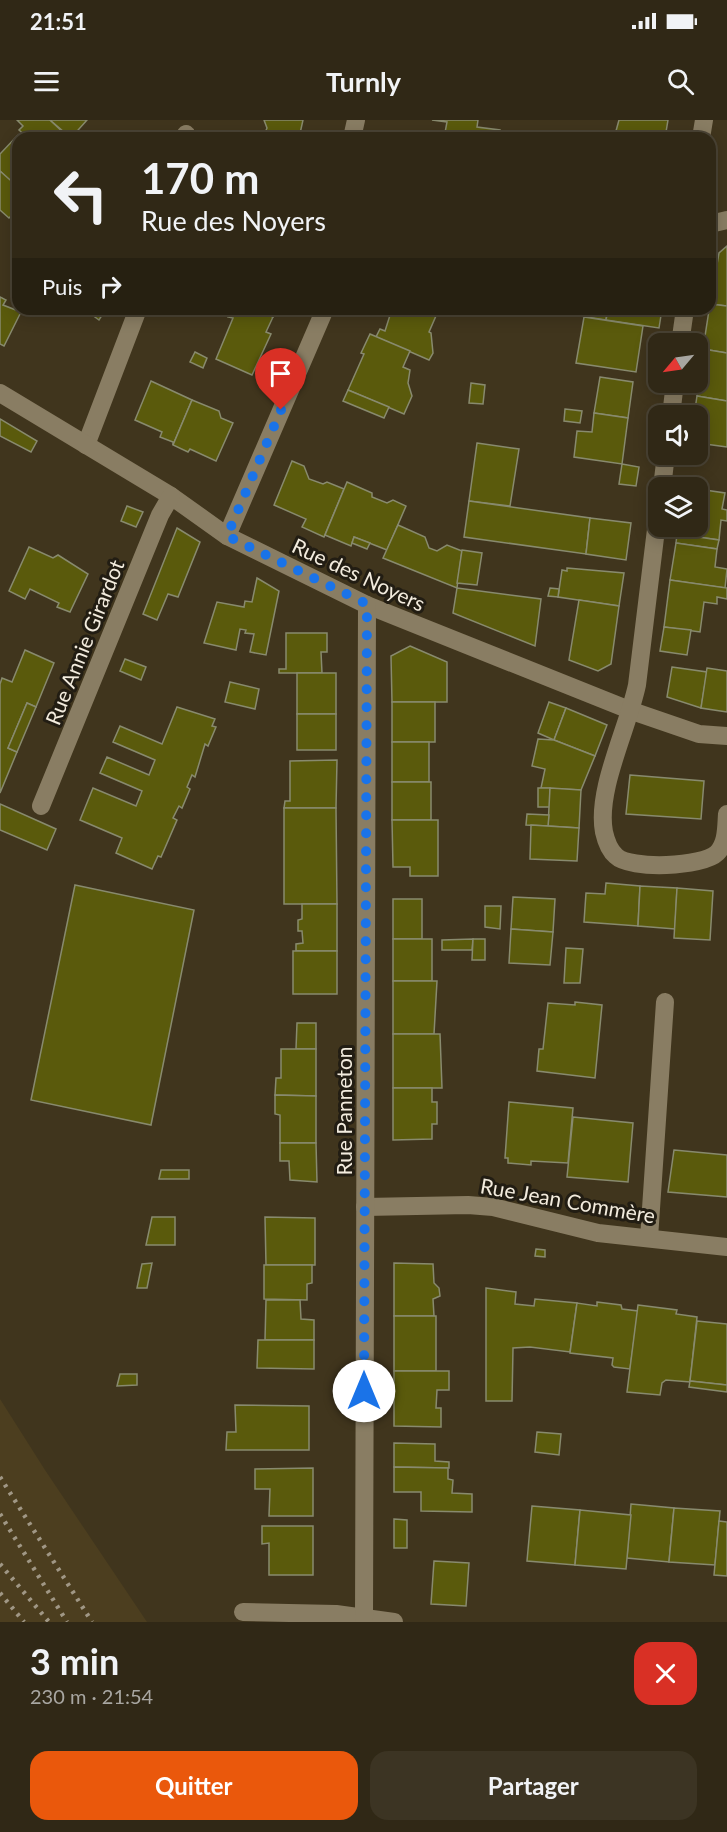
<!DOCTYPE html>
<html lang="fr">
<head>
<meta charset="utf-8">
<style>
  body { margin:0; font-family:Lato,sans-serif; background:#3c3423; color:#f1f3f6; height:100vh; display:flex; flex-direction:column; font-size:22px; white-space:nowrap }
  * { box-sizing:border-box; margin:0 }
  p { font-size:20px; color:#a8a6a1 }
  .icon { flex:none; width:33px; height:33px; fill:none; stroke:currentColor; stroke-width:2; stroke-linecap:round; stroke-linejoin:round }
  .map { position:relative; height:1502px; overflow:hidden }
  .side { display:flex; flex-direction:column; background:#302816; flex:1 }
  .side>* { flex:none }
  .hud { position:absolute; left:12px; top:12px; width:704px; height:183px; border-radius:18px; box-shadow:0 3px 15px #0003,0 0 0 2px #4b4435; background:#302816; color:#f1f3f6; overflow:hidden }
  .needle { width:39px; rotate:241deg }
  .controls { position:absolute; left:648px; top:213px; display:grid; gap:12px }
  .controls a { display:grid; place-items:center; width:60px; height:60px; border-radius:12px; background:#302816; box-shadow:0 3px 15px #0003,0 0 0 2px #4b4435; font-size:30px }
  .pin { position:absolute; display:grid; place-items:center; width:51px; height:51px; color:#fff; margin:-62px -26px; border-radius:50% 50% 50% 0; rotate:-45deg; box-shadow:0 0 6px #0007 }
  .pin .icon { rotate:45deg }
  .me { position:absolute; width:66px; margin:-33px; rotate:0deg; stroke-linejoin:round; filter:drop-shadow(0 0 4px #0008) }
  .turn { display:flex; align-items:center; gap:21px; height:126px; padding:0 30px; font-size:27px }
  .turn .icon { width:78px; height:78px; stroke-width:2.5 }
  .turn b { display:block; font-size:42px; line-height:51px }
  .then { display:flex; align-items:center; height:57px; padding:0 30px; background:#0003; gap:12px; font-size:22px }
  .round { display:grid; place-items:center; flex:none; width:63px; height:63px; border-radius:18px; background:#3c3423 }
  .head { display:flex; align-items:center; justify-content:space-between; height:102px; padding:0 30px }
  h1 { font-size:36px; font-weight:700; line-height:45px }
  .cta { display:flex; gap:12px; margin-top:auto; padding:12px 30px }
  .cta a { flex:1; height:69px; border-radius:18px; background:#ea580c; color:#fff; font-size:24px; font-weight:700; line-height:69px; text-align:center }
  .cta a+a { background:#3c3423; color:#f1f3f6 }
  .status { display:flex; justify-content:space-between; align-items:center; height:42px; padding:0 30px; background:#302816; direction:ltr }
  .status svg { height:16px; fill:currentColor }
  header { display:flex; justify-content:space-between; align-items:center; height:78px; padding:0 30px; background:#302816; font-size:27px; font-weight:700 }
  .map>svg:first-child { display:block }
  .built { fill:#4c3e1f }
  .building { fill:#5a5a0c; stroke:#888a6e; stroke-width:1.5 }
  .lines { fill:none; stroke-linecap:round; stroke-linejoin:round }
  .lane { stroke:#897d63; stroke-width:18 }
  .street { stroke:#897d63; stroke-width:18 }
  .rail { stroke:#a09785; stroke-width:4.5; stroke-dasharray:3 6; stroke-linecap:butt }
  .route { stroke:#1a73e8; stroke-width:10; stroke-dasharray:0 18 }
  .labels { text-anchor:middle; dominant-baseline:central; stroke-width:6; stroke-linejoin:round; paint-order:stroke }
  .street-label { font-size:21px; fill:#f3ecde; stroke:#221d13 }
</style>
</head>
<body>
<div class="status"><b>21:51</b><svg viewBox="0 0 49 12"><path d="M0 12V9h3v3zM5 12V6h3v6zM10 12V3h3v9zM15 12V0h3v12zM26 1h20v11H26zM47 4h2v5h-2z"/></svg></div>
<header><svg class="icon" aria-label="menu" viewBox="0 0 24 24"><path d="M4 6h16M4 12h16M4 18h16"/></svg>Turnly<svg class="icon" aria-label="search" viewBox="0 0 24 24"><circle cx="10" cy="10" r="6"/><path d="M15 15l6 6"/></svg></header>
<div class="map">
<svg width="727" height="1502" viewBox="0 0 727 1502">
  <rect width="100%" height="100%" fill="#40351d"/>
  <path class="built" d="M0 1279 45 1350 147 1502H0Z"/>
  <g class="building">
    <path d="M17 0H50L69 18H28L19 10 23 6Z"/>
    <path d="M50 0H87L71 18Z"/>
    <path d="M264 0H303L299 18H263L267 8Z"/>
    <path d="M432 0H478L477 7 500 10 499 18H444L447 2Z"/>
    <path d="M619 0H668L665 18 616 11Z"/>
    <path d="M614 11H616L664 18H614Z"/>
    <path d="M17 16 18 62 15 65 0 51V34Z"/>
    <path d="M0 51 18 67V89L9 98 0 90Z"/>
    <path d="M727 126V186L710 184 719 133Z"/>
    <path d="M0 177 6 180 3 185 21 192 4 226 0 224Z"/>
    <path d="M710 184 727 186V233L703 229Z"/>
    <path d="M84 189H106L99 200Z"/>
    <path d="M231 189H254L273 197 266 212 271 214 252 255 216 239 233 198 228 197Z"/>
    <path d="M254 189H276L273 197Z"/>
    <path d="M392 189H439L429 212 431 213 433 233 429 240 376 217 380 209 385 211Z"/>
    <path d="M561 189H608L606 200 560 193Z"/>
    <path d="M608 189 623 192V189H662L659 208 606 200Z"/>
    <path d="M584 197 643 206 636 252 576 243Z"/>
    <path d="M370 214 410 231 403 247 410 250 408 263 412 276 404 294 348 270 364 234 361 233Z"/>
    <path d="M703 229 727 233V281L697 276Z"/>
    <path d="M195 232 207 238 203 248 190 242Z"/>
    <path d="M600 257 633 262 628 298 594 293Z"/>
    <path d="M151 261 192 280 173 325V322L160 317 162 312 135 300Z"/>
    <path d="M471 263 485 265 483 284 469 283Z"/>
    <path d="M348 270 389 287 384 298 343 281Z"/>
    <path d="M697 276 727 281V327L698 323V296H694Z"/>
    <path d="M192 280 219 291 221 298 233 303 216 341 190 329 188 332 173 325Z"/>
    <path d="M565 289 582 291 580 303 564 301Z"/>
    <path d="M594 293 628 298 622 344 574 337 577 311 592 312Z"/>
    <path d="M0 299 37 321 31 332 0 316Z"/>
    <path d="M477 323 519 329 510 386 469 381Z"/>
    <path d="M292 341 304 346 309 359 323 364 327 362 344 369 324 417 302 407 306 399 274 385Z"/>
    <path d="M622 344 639 347 636 366 619 364Z"/>
    <path d="M347 362 372 373V377L387 383 393 380 406 386 387 430 354 417 351 426 325 415Z"/>
    <path d="M698 369 725 373 722 389 727 390V401L721 400 719 420 677 414 678 406H698Z"/>
    <path d="M469 381 590 398 586 434 464 417Z"/>
    <path d="M127 386 143 392 136 407 121 401Z"/>
    <path d="M590 398 631 403 626 440 586 434Z"/>
    <path d="M398 405 425 417 429 428 437 431 447 425 462 431 457 468 383 438Z"/>
    <path d="M177 408 200 422 178 477 168 474 157 500 143 494Z"/>
    <path d="M677 414 719 420 717 429 676 423Z"/>
    <path d="M354 417 370 423 367 429 352 423Z"/>
    <path d="M676 423 717 429 715 447 727 449 725 468 670 460Z"/>
    <path d="M29 427 53 438 58 435 88 454 70 492 57 487 59 483 30 469 25 479 9 471Z"/>
    <path d="M462 430 482 433 477 465 457 463Z"/>
    <path d="M567 448 624 453 619 486 558 477 562 450 567 451Z"/>
    <path d="M257 458 279 471 266 535 250 532 254 514 245 513 246 510 240 509 236 530 204 523 217 482 244 487 245 481 252 482Z"/>
    <path d="M670 460 727 468V479L717 477V484L704 482 700 512 664 507Z"/>
    <path d="M457 468 541 479 535 526 453 493Z"/>
    <path d="M550 468 559 469 558 477 548 476Z"/>
    <path d="M579 480 619 486 611 544 598 551 569 540Z"/>
    <path d="M664 507 691 510 687 535 660 531Z"/>
    <path d="M286 513H327V532H321L322 553H279V549H286Z"/>
    <path d="M410 526 447 542V582H392L391 536Z"/>
    <path d="M25 530 54 543 36 587 27 583 8 628 17 632 0 673V564L2 558 12 562Z"/>
    <path d="M125 539 146 547 141 560 120 551Z"/>
    <path d="M672 547 707 552 701 588 667 577Z"/>
    <path d="M707 548 727 551V592L701 588Z"/>
    <rect x="297" y="553" width="39" height="41"/>
    <path d="M230 562 259 569 255 589 225 582Z"/>
    <rect x="392" y="582" width="43" height="40"/>
    <path d="M549 582 566 588 554 620 538 613Z"/>
    <path d="M27 583 36 587 17 632 8 628Z"/>
    <path d="M177 587 215 599 212 606 216 607 208 626 205 624 195 657 192 655 187 667 190 669 182 688 179 686 173 698 177 700 161 737 158 736 152 749 116 733 122 718 80 700 93 668 136 686 142 671 100 653 107 637 149 655 155 640 113 622 120 606 162 624Z"/>
    <path d="M566 588 607 605 595 636 554 620Z"/>
    <rect x="297" y="594" width="39" height="36"/>
    <path d="M538 619 554 620 595 636 581 670 541 668 545 649 532 646Z"/>
    <rect x="392" y="622" width="37" height="40"/>
    <path d="M337 640 336 688H284L285 681H290V641Z"/>
    <path d="M630 655 704 661 701 699 626 694Z"/>
    <rect x="392" y="662" width="39" height="38"/>
    <rect x="538" y="668" width="12" height="19"/>
    <path d="M550 668 581 670 579 708 548 706Z"/>
    <path d="M0 684 56 709 47 730 0 710Z"/>
    <path d="M284 688H336L337 784H284Z"/>
    <path d="M527 694 549 695 548 706 526 705Z"/>
    <path d="M392 700H438V756H410V747H393Z"/>
    <path d="M531 705 579 708 577 741 530 739Z"/>
    <path d="M606 763 640 766 638 806 584 802 586 773 605 774Z"/>
    <path d="M75 765 194 790 151 1005 31 980Z"/>
    <path d="M640 766 677 768 675 809 638 806Z"/>
    <path d="M677 768 713 771 710 820 674 818Z"/>
    <path d="M513 777 555 779 553 812 511 809Z"/>
    <rect x="393" y="779" width="29" height="40"/>
    <path d="M302 784H337V831H296V824L303 823 302 811H298V800L302 799Z"/>
    <path d="M485 786H501L500 809 485 807Z"/>
    <path d="M511 809 553 812 550 845 509 843Z"/>
    <rect x="393" y="819" width="39" height="42"/>
    <path d="M473 819 472 830H442V820Z"/>
    <path d="M473 819H485V840H472Z"/>
    <path d="M566 828 583 829 580 863H564Z"/>
    <rect x="293" y="831" width="44" height="43"/>
    <path d="M393 861H437L434 914H393Z"/>
    <path d="M575 882 602 885 595 958 537 951 539 929H543L548 883 575 885Z"/>
    <path d="M297 903H316V929H296Z"/>
    <path d="M393 914H440L442 968H393Z"/>
    <path d="M281 929H316V976L275 975 276 958H281Z"/>
    <path d="M393 968H432V982H437V1004H432V1019L393 1020Z"/>
    <path d="M275 975 316 976V1023H280V995L275 994Z"/>
    <path d="M509 982 573 988 568 1043 531 1041V1045L508 1043V1038H505Z"/>
    <path d="M573 997 633 1003 628 1062 567 1057Z"/>
    <path d="M280 1023H316L317 1062 290 1060 289 1041H280Z"/>
    <path d="M674 1030 727 1035V1077L668 1072Z"/>
    <path d="M161 1050H189V1059H159Z"/>
    <path d="M152 1097H175V1125H146Z"/>
    <path d="M265 1097 315 1098V1145H266Z"/>
    <path d="M536 1129 545 1130V1137L535 1136Z"/>
    <path d="M152 1143 147 1168H137L142 1144Z"/>
    <path d="M394 1143 433 1144 434 1163 439 1168 440 1176 433 1179 434 1196H394Z"/>
    <path d="M264 1145H312V1163L307 1164V1180L264 1179Z"/>
    <path d="M486 1168 516 1172 515 1184 534 1186 535 1179 577 1183 570 1232 530 1227 513 1228 512 1281H486Z"/>
    <path d="M266 1180H300L301 1199 314 1200V1220H265Z"/>
    <path d="M597 1182 621 1185 622 1189 638 1191 630 1249 614 1247 612 1245 613 1238 570 1233 577 1183 597 1186Z"/>
    <path d="M638 1185 677 1190 676 1194 697 1197 690 1262 666 1260 662 1263 660 1275 627 1272Z"/>
    <rect x="394" y="1196" width="42" height="55"/>
    <path d="M697 1201 727 1204V1265L690 1261Z"/>
    <path d="M258 1220H314V1249L257 1248Z"/>
    <path d="M394 1251H449V1270H437L436 1288H441V1307L394 1306Z"/>
    <path d="M120 1254H137V1265L117 1266Z"/>
    <path d="M690 1261 727 1265V1272L689 1267Z"/>
    <path d="M235 1285 309 1286V1330H226L227 1312H236Z"/>
    <path d="M537 1312 561 1314 559 1335 535 1332Z"/>
    <path d="M394 1323 435 1324V1341L449 1342V1348L394 1347Z"/>
    <path d="M394 1347 448 1348V1359L453 1360 452 1373 472 1374V1392L421 1391V1372H394Z"/>
    <path d="M313 1348V1396H269L270 1369H255V1349Z"/>
    <path d="M631 1384 674 1388 669 1442 627 1438Z"/>
    <path d="M532 1386 580 1390 575 1445 527 1441Z"/>
    <path d="M674 1388 720 1391 715 1445 669 1442Z"/>
    <path d="M580 1390 631 1395 626 1449 575 1445Z"/>
    <path d="M394 1399 407 1400V1428H394Z"/>
    <path d="M719 1401 727 1402V1456L714 1455Z"/>
    <path d="M262 1406H313V1455H269V1423L262 1424Z"/>
    <path d="M434 1441 469 1443 466 1486 431 1484Z"/>
  </g>
  <g class="lines">
    <g class="lane">
      <path d="M186 14 187 18"/>
      <path d="M86 325 138 189"/>
      <path d="M649 1118 665 882"/>
    </g>
    <g class="street">
      <path d="M352 18 356 0"/>
      <path d="M701 18 704 0"/>
      <path d="M710 104 727 100"/>
      <path d="M680 224 685 189"/>
      <path d="M0 273 171 376 227 416 367 485 632 591 699 614 727 616"/>
      <path d="M671 296 675 262"/>
      <path d="M662 368 666 334"/>
      <path d="M658 393 637 565C628 608 596 670 604 712 606 721 609 730 616 736 630 750 703 747 717 733 727 723 726 707 727 694"/>
      <path d="M227 416 325 189"/>
      <path d="M41 686 160 395 171 376"/>
      <path d="M365 1087 468 1085 493 1087 598 1113 727 1127"/>
      <path d="M243 1492 336 1494 394 1502"/>
      <path d="M364 1498 367 485"/>
    </g>
    <g class="rail">
      <path d="M0 1357 92 1502"/>
      <path d="M0 1394 67 1502"/>
      <path d="M0 1444 49 1502"/>
      <path d="M0 1473 24 1502"/>
    </g>
  </g>
  <g class="lines">
    <path class="route" d="M281 290 227 416 367 484 364 1271"/>
  </g>
  <g class="labels">
    <g class="street-label">
      <text transform="translate(359 454) rotate(25)">Rue des Noyers</text>
      <text transform="translate(84 522) rotate(-68)">Rue Annie Girardot</text>
      <text transform="translate(343 991) rotate(-90)">Rue Panneton</text>
      <text transform="translate(568 1080) rotate(10)">Rue Jean Commère</text>
    </g>
  </g>
</svg>
<div class="controls">
<a><svg class="needle" viewBox="-14 -14 28 28"><path d="M0-13l5 13h-10z" fill="#e53935"/><path d="M0 13l5-13h-10z" fill="#a8a6a1"/></svg></a>
<a><svg class="icon" aria-label="sound" viewBox="0 0 24 24"><path d="M4 9h4l5-4v14l-5-4H4zM17 9q2 3 0 6"/></svg></a>
<a><svg class="icon" aria-label="layers" viewBox="0 0 24 24"><path d="M12 4l9 5-9 5-9-5zM3 14l9 5 9-5"/></svg></a>
</div>
<div class="pin" style="left:281px;top:290px;background:#d93025"><svg class="icon" aria-label="arrive" viewBox="0 0 24 24"><path d="M6 21V4h12l-3 4 3 4H6"/></svg></div>
<svg class="me" style="left:364px;top:1271px" viewBox="-20 -20 40 40"><circle r="19" fill="#fff"/><path d="M0-13L10 11 0 6-10 11z" fill="#1a73e8"/></svg>
<div class="hud">
<div class="turn"><svg class="icon" aria-label="left" viewBox="0 0 24 24"><path d="M17 20v-9H6M10 6l-5 5 5 5"/></svg><div><b>170 m</b>Rue des Noyers</div></div>
<div class="then">Puis<svg class="icon" aria-label="right" viewBox="0 0 24 24"><path d="M7 20v-9h11M14 6l5 5-5 5"/></svg></div>
</div>
</div>
<section class="side">
<div class="head"><div><h1>3 min</h1><p>230 m · 21:54</p></div><a class="round" style="background:#d93025;color:#fff"><svg class="icon" aria-label="close" viewBox="0 0 24 24"><path d="M6 6l12 12M18 6L6 18"/></svg></a></div>
<div class="cta"><a>Quitter</a><a>Partager</a></div>
</section>
</body>
</html>
